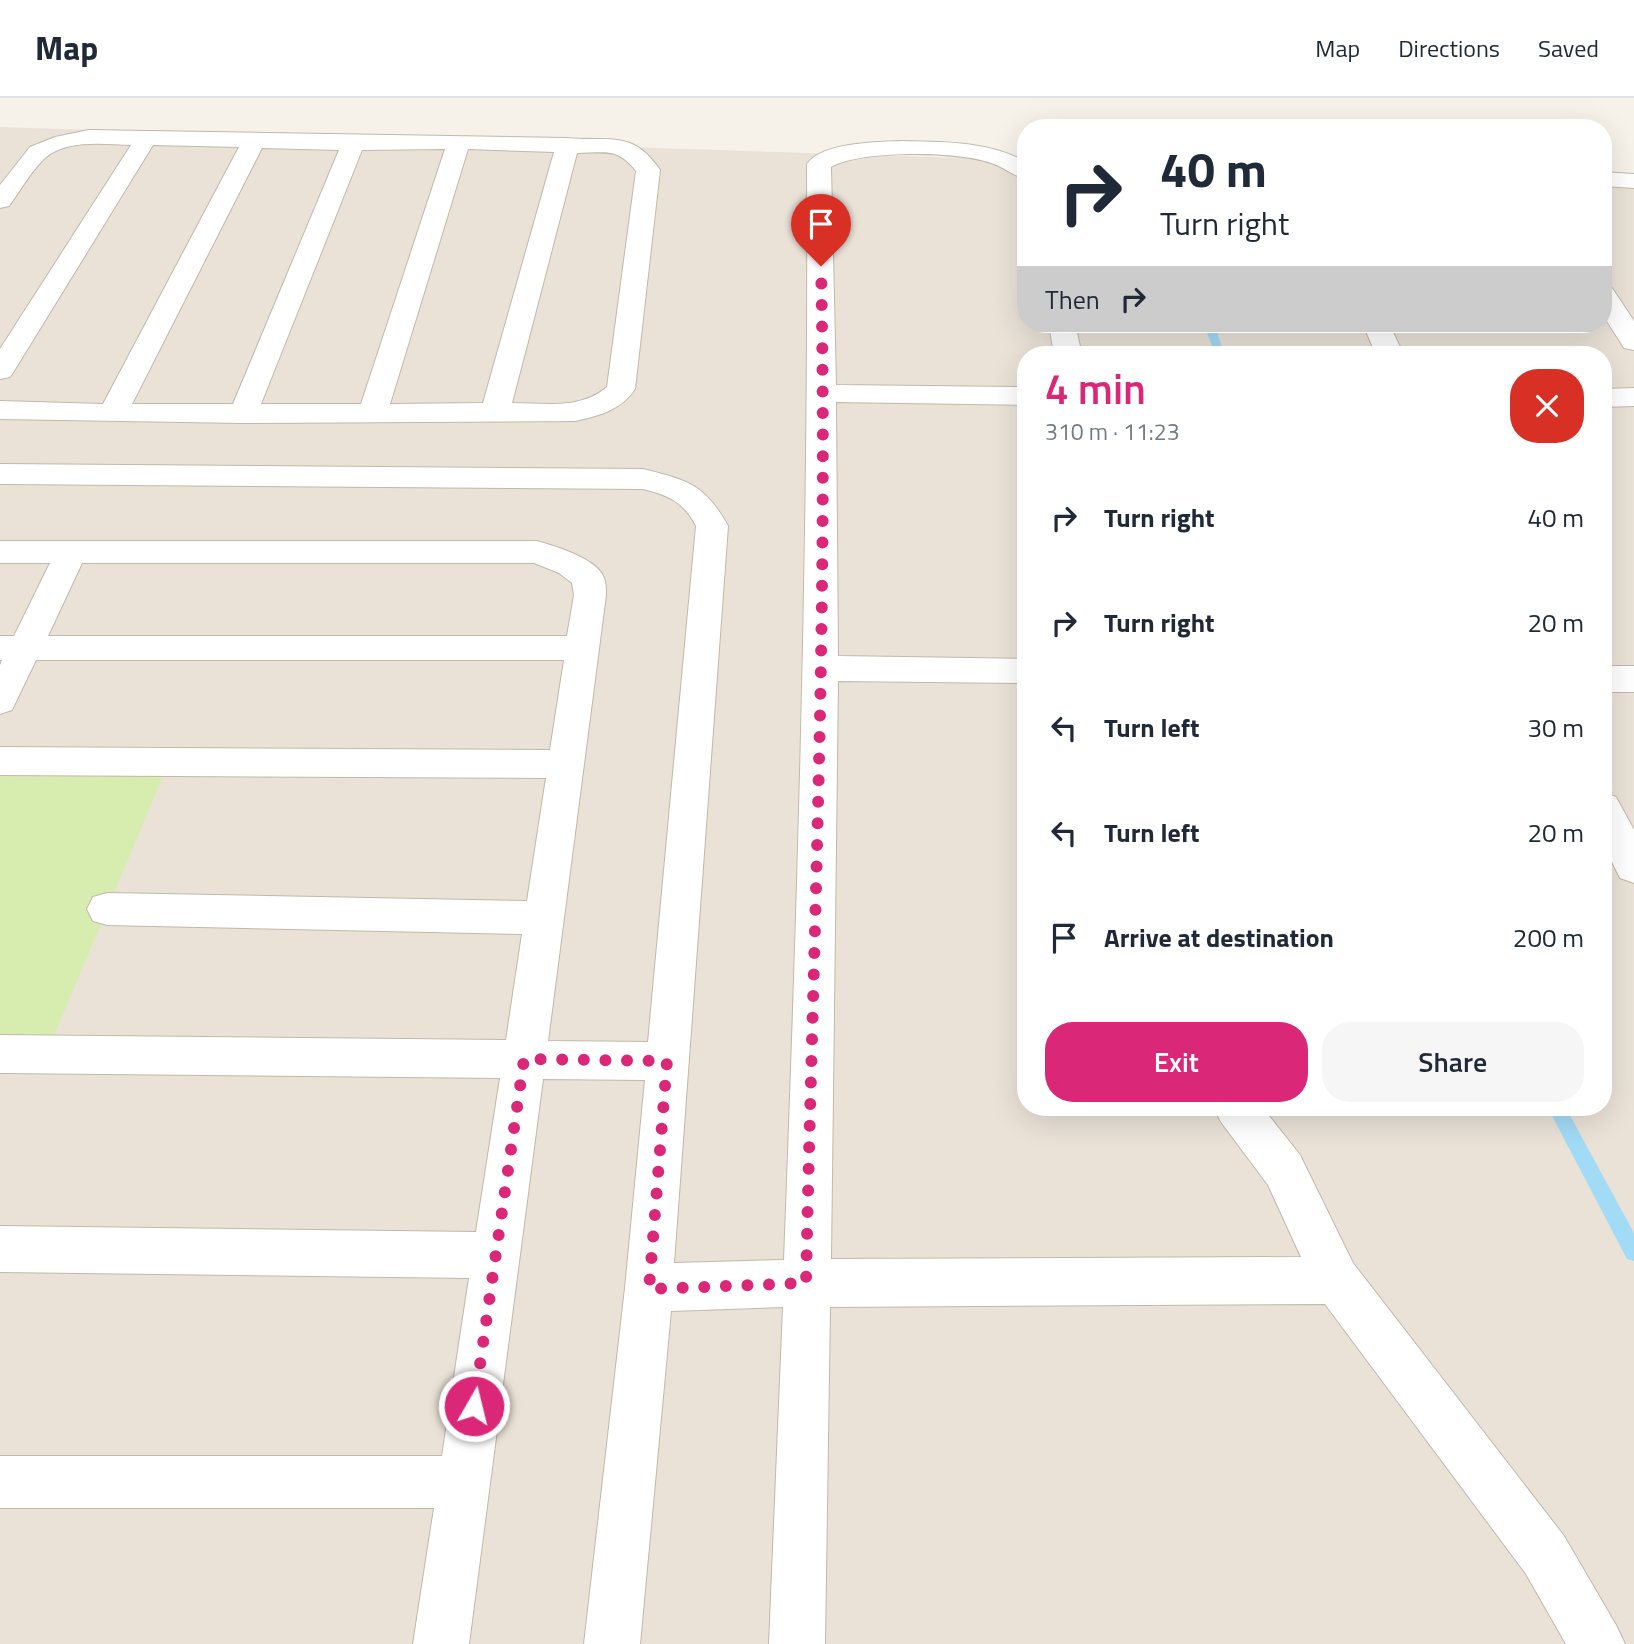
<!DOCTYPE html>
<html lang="en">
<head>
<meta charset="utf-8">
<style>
  body { margin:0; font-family:"Titillium Web",sans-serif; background:#f6f6f7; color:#1f2937; height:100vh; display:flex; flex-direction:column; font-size:26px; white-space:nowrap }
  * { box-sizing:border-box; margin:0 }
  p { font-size:23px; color:#747a83 }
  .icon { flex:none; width:38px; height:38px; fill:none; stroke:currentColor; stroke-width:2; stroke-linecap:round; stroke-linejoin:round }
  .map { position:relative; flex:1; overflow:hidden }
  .side { position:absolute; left:1017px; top:248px; width:595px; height:770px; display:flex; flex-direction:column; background:#fff; border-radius:28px; box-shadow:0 7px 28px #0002 }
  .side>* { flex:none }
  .hud { position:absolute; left:1017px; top:21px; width:595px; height:214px; border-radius:28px; box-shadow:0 7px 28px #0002; background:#fff; color:#1f2937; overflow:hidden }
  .pin { position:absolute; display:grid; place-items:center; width:60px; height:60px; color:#fff; margin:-72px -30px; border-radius:50% 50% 50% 0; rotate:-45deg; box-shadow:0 0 7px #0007 }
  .pin .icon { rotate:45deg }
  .me { position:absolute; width:77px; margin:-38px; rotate:8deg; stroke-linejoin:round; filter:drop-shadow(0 0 5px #0008) }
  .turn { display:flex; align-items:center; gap:24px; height:147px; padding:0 28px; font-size:32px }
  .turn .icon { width:91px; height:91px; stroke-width:2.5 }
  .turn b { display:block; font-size:49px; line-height:60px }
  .then { display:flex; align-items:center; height:66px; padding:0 28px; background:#0003; gap:14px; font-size:26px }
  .round { display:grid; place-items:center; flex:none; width:74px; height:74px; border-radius:28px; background:#f6f6f7 }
  .headline { display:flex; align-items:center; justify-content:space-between; height:119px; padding:0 28px }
  h1 { font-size:42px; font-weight:600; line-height:52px; color:#db2777 }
  .cta { display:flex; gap:14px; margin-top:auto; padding:14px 28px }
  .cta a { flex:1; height:80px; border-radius:28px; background:#db2777; color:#fff; font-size:28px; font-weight:600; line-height:80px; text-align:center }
  .cta a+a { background:#f6f6f7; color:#1f2937 }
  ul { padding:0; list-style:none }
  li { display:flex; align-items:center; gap:21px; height:105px; padding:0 28px }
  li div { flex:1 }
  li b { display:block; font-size:26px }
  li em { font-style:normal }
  header { display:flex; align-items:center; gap:42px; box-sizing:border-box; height:98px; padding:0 35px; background:#fff; border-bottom:2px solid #e0e1e3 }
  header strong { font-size:33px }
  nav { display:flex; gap:38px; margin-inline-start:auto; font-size:24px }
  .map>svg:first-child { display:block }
  .residential { fill:#eae2d7; fill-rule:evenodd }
  .green { fill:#d6edaf }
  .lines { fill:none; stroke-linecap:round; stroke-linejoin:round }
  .stream { fill:#a2dbf6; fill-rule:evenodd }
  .minor-casing { stroke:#c2b8ab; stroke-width:2 }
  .minor { fill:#fff; fill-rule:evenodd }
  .route { stroke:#db2777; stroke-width:12; stroke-dasharray:0 21.6 }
</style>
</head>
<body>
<header>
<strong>Map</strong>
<nav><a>Map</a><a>Directions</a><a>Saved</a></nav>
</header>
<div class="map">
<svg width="1634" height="1546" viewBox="0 0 1634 1546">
  <rect width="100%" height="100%" fill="#f6f1e9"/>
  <path class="residential" d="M0 29 1025 62 1026 226H1603V80L1634 81V1546H0ZM1026 257H1603V1010H1026Z"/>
  <path class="green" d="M0 663 169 664 46 957 0 956Z"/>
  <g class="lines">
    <g class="stream">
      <path d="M1204 226H1214L1225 257H1215Z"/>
      <path d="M1548 1010H1566L1634 1135V1163L1627 1161Z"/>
    </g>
    <g class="minor-casing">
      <g id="minor">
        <path d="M89 32 567 40C610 44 632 31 660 72L635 291C621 312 599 318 575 323L243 325 0 321V303L103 306 239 49 153 47 14 273 10 279 0 281V251L131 47C105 46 66 41 45 60 31 73 20 93 9 108L0 110V87L30 49 55 39ZM262 50 339 52 233 306H132ZM445 51 361 306H261L362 52ZM468 51 554 54 483 305 390 306ZM577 55C605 55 617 49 636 73L607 289C580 312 545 305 512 305Z"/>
        <path d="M902 43C943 44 989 43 1026 64V81C1013 78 1004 69 991 65 958 53 861 52 831 69L836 287 1026 289V307L836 304 838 558 1026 561V585L838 583 831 1161 1301 1159 1268 1087 1221 1024 1214 1010H1263L1300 1057 1353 1165 1564 1438 1616 1527 1625 1546H1566L1526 1476 1325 1206 830 1209 825 1546H769L783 1209 671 1213 640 1546H584L625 1190 645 982 543 981 469 1546H413L434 1410H0V1358H442L469 1180 0 1174V1128L476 1134 500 980 0 975V937L506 942 522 836 107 827 93 823 87 811 93 799 107 795 527 803 546 680 0 677V649L550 652 564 562H36L12 612 0 616V567L2 562H0V538H14L50 465H0V443H537C555 448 598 461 604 480 606 485 606 492 606 497L548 943 648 944 696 428C684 404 668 397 643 391L0 386V366L643 371C687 382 705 386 728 428L674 1165 784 1162C798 796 809 432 807 66 822 44 878 44 902 43ZM82 465H534L559 475 572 485 574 497 567 538H48Z"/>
        <path d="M1603 74 1634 76V90L1603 88Z"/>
        <path d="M1603 188 1612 190 1634 223V252L1624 250 1603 217Z"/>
        <path d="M1049 226H1075L1082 257H1054Z"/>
        <path d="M1363 226H1389L1404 257H1376Z"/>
        <path d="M1634 290V308L1603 309V291Z"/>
        <rect x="1603" y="568" width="31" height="26"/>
        <path d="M1603 694 1616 699 1634 732V785L1620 780 1603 746Z"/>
      </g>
    </g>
    <use href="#minor" class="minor"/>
  </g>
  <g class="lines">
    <path class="route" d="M474 1308 524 961 667 963 649 1191 806 1185C813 846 828 507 821 168"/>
  </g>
</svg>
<div class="pin" style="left:821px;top:168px;background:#d93025"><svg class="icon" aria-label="arrive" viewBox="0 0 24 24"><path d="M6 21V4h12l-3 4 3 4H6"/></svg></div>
<svg class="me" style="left:474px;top:1308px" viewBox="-20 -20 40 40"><circle r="17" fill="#db2777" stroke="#fff" stroke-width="3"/><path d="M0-11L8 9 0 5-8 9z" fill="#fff"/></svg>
<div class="hud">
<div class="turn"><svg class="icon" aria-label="right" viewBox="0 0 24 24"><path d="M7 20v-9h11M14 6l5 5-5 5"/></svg><div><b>40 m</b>Turn right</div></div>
<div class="then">Then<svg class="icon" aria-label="right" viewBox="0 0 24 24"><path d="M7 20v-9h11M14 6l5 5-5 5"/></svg></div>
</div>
<section class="side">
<div class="headline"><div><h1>4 min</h1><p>310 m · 11:23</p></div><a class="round" style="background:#d93025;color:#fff"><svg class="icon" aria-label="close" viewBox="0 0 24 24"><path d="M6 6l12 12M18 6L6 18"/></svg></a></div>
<ul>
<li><svg class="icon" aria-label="right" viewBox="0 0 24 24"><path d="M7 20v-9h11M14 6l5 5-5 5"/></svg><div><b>Turn right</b></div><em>40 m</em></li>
<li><svg class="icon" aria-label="right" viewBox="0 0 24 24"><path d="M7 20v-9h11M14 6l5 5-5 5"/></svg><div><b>Turn right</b></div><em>20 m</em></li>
<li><svg class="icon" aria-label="left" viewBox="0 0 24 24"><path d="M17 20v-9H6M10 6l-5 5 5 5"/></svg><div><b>Turn left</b></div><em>30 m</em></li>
<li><svg class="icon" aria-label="left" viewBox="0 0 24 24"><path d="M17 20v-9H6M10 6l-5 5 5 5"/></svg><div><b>Turn left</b></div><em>20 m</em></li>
<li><svg class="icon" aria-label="arrive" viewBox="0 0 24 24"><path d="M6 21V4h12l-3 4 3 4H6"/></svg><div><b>Arrive at destination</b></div><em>200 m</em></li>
</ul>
<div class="cta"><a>Exit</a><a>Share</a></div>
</section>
</div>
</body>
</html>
